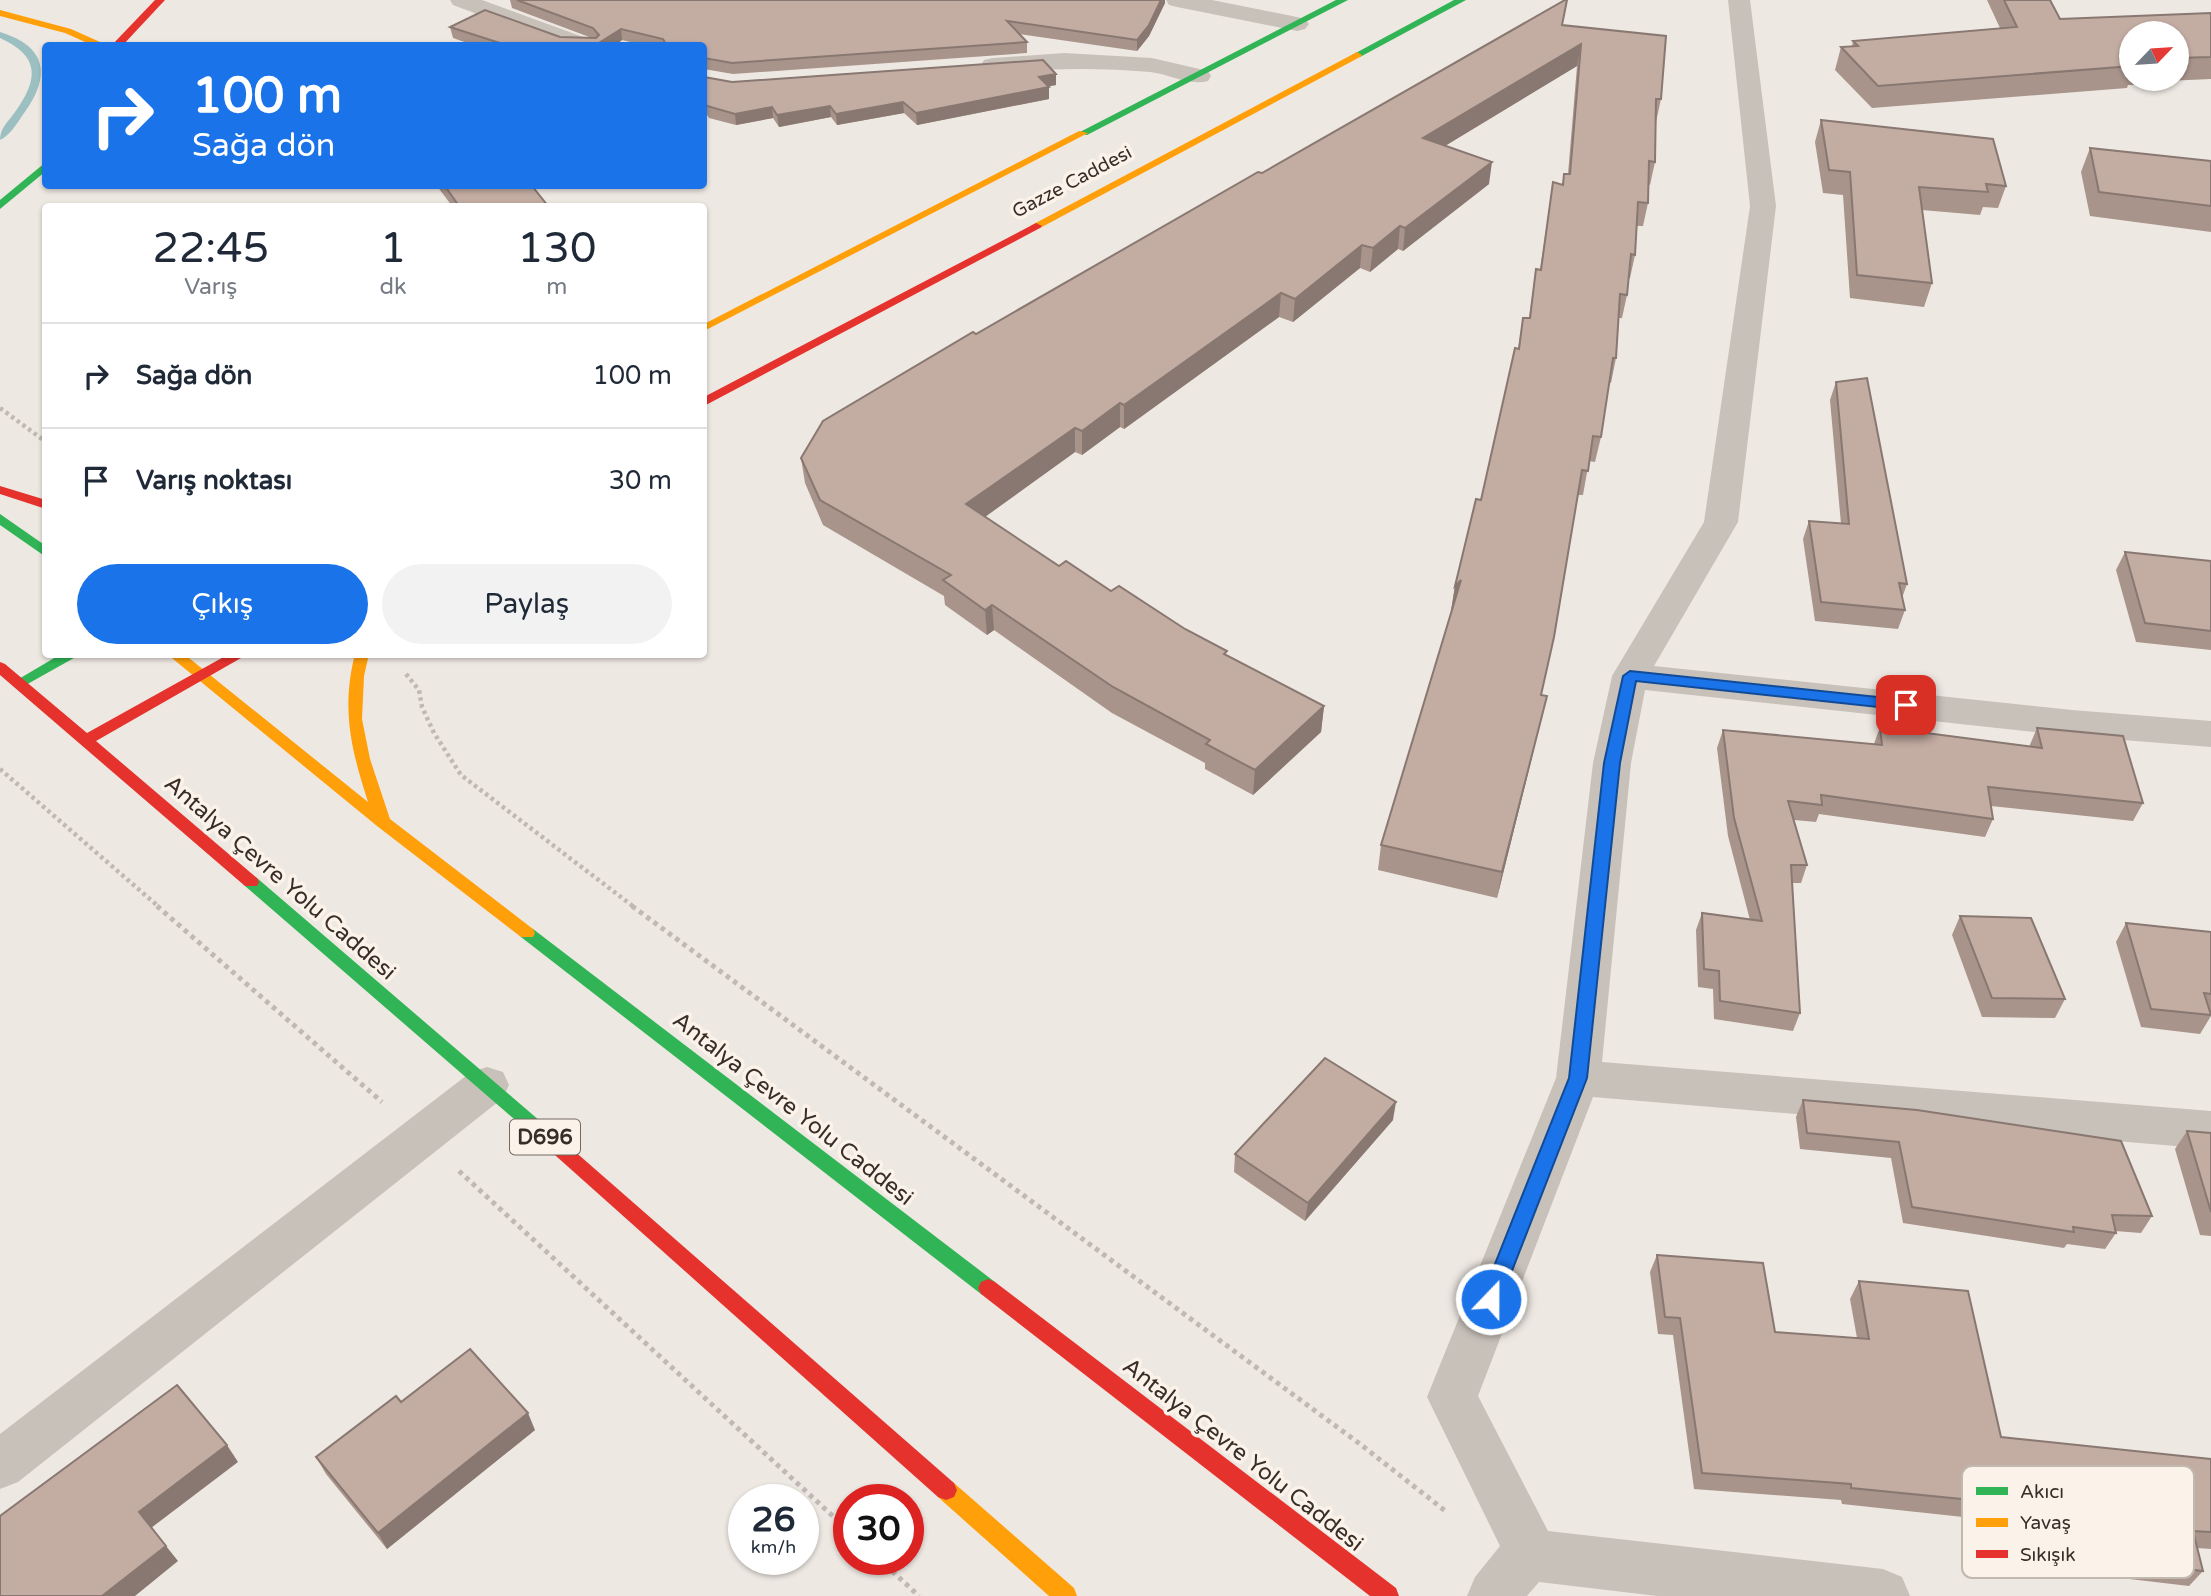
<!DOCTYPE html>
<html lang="tr">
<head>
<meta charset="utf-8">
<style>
  body { margin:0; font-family:"Varela Round",sans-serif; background:#f2f2f3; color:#1f2937; height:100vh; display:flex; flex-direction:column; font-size:26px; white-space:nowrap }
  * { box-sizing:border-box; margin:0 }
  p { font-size:23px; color:#747a83 }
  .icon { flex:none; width:38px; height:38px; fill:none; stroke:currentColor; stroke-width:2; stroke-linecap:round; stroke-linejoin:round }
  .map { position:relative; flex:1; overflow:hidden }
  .panel { position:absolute; left:42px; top:203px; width:665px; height:455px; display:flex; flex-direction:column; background:#fff; border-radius:7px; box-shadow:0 2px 5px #0004 }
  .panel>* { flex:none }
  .banner { position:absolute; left:42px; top:42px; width:665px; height:147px; border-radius:7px; box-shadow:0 2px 5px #0004; background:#1a73e8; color:#fff; overflow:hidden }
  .needle { width:46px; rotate:65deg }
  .controls { position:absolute; left:2119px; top:21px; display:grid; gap:14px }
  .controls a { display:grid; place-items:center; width:70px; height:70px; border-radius:50%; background:#fff; box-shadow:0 2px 5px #0004; font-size:35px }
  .speed { position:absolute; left:728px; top:1484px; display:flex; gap:14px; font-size:35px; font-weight:700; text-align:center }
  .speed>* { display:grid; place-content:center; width:91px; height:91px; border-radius:50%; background:#fff; box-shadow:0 2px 5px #0004; line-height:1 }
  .speed small { font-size:18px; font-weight:400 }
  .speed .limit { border:10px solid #d22; background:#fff; color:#111 }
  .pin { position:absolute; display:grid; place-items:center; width:60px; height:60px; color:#fff; margin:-30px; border-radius:14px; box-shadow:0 4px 10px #0006 }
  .me { position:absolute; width:77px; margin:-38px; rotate:22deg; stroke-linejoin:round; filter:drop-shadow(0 0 5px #0008) }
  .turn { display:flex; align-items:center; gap:24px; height:147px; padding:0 35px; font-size:32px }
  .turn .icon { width:91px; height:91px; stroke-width:2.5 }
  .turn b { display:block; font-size:49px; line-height:60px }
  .eta { display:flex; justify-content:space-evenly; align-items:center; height:119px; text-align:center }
  .eta b { font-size:42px; font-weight:600; line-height:49px }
  .action { display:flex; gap:14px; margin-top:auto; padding:14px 35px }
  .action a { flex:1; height:80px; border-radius:42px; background:#1a73e8; color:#fff; font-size:28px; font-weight:600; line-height:80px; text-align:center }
  .action a+a { background:#f2f2f3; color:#1f2937 }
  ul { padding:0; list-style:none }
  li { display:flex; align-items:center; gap:21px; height:105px; padding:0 35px; border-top:2px solid #e0e1e3 }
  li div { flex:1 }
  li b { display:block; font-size:26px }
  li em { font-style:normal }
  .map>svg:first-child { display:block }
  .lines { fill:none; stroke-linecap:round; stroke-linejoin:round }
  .stream { fill:#9cc0c1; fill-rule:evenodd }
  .path-far1 { stroke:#c0b9b3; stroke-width:4.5; stroke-dasharray:3.5 3.5; stroke-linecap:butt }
  .path { stroke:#c0b9b3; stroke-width:5; stroke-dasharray:4.5 4.5; stroke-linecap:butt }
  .street { fill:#c8c1ba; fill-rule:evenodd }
  .fast { fill:#30b455; fill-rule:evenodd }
  .slow { fill:#ff9f0a; fill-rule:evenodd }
  .jam { fill:#e5322d; fill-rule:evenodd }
  .wall { fill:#a8948b; fill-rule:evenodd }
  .shaded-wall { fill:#887871 }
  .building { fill:#c3aca2; stroke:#887871; stroke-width:2 }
  .route { fill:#1a73e8; stroke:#114b97; stroke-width:2 }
  .labels { text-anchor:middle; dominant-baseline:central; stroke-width:7; stroke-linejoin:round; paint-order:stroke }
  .far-street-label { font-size:19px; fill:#392d28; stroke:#fbf3e9 }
  .shield { fill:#fbf3e9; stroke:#736862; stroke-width:2 }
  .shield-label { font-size:21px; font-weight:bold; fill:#392d28 }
  .street-label { font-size:23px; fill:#392d28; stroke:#fbf3e9 }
  .key { fill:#fbf3e9; stroke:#c1b8af; stroke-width:2 }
  .key-label { font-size:19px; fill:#392d28 }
</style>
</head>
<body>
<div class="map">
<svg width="2211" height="1596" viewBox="0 0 2211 1596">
  <rect width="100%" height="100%" fill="#eee8e2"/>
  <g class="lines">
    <path class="stream" d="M0 32C49 47 51 78 22 116 16 125 9 136 0 140 0 128 8 122 15 112 39 79 40 56 0 38Z"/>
    <g class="path-far1">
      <path d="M0 408 46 442"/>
      <path d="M406 674 419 690 422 707 434 733 461 775 634 907"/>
      <path d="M0 769 159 907"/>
    </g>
    <g class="path">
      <path d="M157 906 382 1102"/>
      <path d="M632 906 1360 1444 1448 1513"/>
      <path d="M459 1171 849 1531"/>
      <path d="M879 1559 919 1596"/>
    </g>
    <g class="street">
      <path d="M450 0H482L594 41 598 46H563L453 5Z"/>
      <path d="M1166 0H1212L1297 17 1305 19 1309 24 1305 29 1297 31 1177 7 1169 5Z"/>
      <path d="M1728 0H1750L1776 206 1738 522 1654 666 2072 710 2211 721V747L2072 736 1645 690 1631 763 1602 1062 2211 1111V1149L1593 1097 1478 1396 1548 1531 1883 1569 1902 1577 1910 1596H1657L1539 1582 1527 1596H1467L1475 1577 1500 1546 1427 1397 1556 1078 1593 763 1612 676 1704 522 1750 206Z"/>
      <path d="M1064 53 1152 58 1208 71 1211 76 1208 81C1189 86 1169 74 1150 72 1097 67 1045 69 993 72L984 70 981 65 984 60 993 58Z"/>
      <path d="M487 1067 503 1072 509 1085 503 1098 18 1482 0 1489V1434L471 1072Z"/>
    </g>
    <g class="fast">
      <path d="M1336 0H1348L1087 135 1078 133Z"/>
      <path d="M1454 0H1466L1360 57 1352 55Z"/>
      <path d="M46 162V171L0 209V200Z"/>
      <path d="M0 514 46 546V557L0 525Z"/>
      <path d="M61 654H81L24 686H14L12 683Z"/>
      <path d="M251 876 257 878 540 1121 543 1126 540 1131 534 1134 528 1131 245 886 243 882 245 878Z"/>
      <path d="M527 927 533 929 995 1282 998 1288 995 1294 988 1297 981 1294 521 937 519 933 521 929Z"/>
    </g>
    <g class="slow">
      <path d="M0 10 71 29 109 46H94L65 33 0 16Z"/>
      <path d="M1357 52 1362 55 1360 57 1040 228 1030 226Z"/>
      <path d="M1079 131 1088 133 704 331V324Z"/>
      <path d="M167 654H184L368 802C351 749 341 709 355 654H369L364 676 362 719 370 759 390 819 533 929 535 933 533 937H521L377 826Z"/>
      <path d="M946 1480 954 1483 1074 1588 1077 1596H1049L938 1497 935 1490 938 1483Z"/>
    </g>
    <g class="jam">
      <path d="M155 0H165L122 46H111Z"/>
      <path d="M1036 223 1042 226 1040 228 704 406V397Z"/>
      <path d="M0 486 46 500V509L0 494Z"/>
      <path d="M229 654H248L96 741 257 878 259 882 257 886H245L0 675V662L5 664 87 733Z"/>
      <path d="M534 1118 540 1121 954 1483 957 1490 954 1497 946 1500 938 1497 528 1131 525 1126 528 1121Z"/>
      <path d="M988 1279 995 1282 1396 1588 1399 1596H1370L981 1294 978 1288 981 1282Z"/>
    </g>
  </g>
  <g class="wall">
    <path d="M510 0H1165V3L1149 36 1137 51 1019 34 1027 42V53L733 74 704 69V70V46H647L622 40 614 46H476L453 38 450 27 560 37 592 38 512 8Z"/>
    <path d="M1987 0H2050L2060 19 2211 13V79L2144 82V85H2128L2127 88 1872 108 1835 70 1841 47 1852 46 1853 41 2000 28ZM2132 33H2177V79H2132Z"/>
    <path d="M1563 25 1661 99 1656 122 1655 162 1650 185 1648 184V203L1643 226H1636L1635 255 1630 278H1629L1627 295 1622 318H1619L1616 358 1611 383 1609 382 1601 437 1595 462 1589 461 1583 495H1578L1541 695 1547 696 1497 898 1378 870 1381 845 1452 610 1451 611 1455 586 1481 500 1518 349 1523 318H1529L1536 269 1540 270 1553 182 1562 185 1564 174H1568L1577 66 1445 146 1489 184 1403 251 1398 249 1370 272 1360 268 1293 322 1279 317 1124 429 1120 427 1082 455 1075 452 985 517 1059 566 1111 591 1227 656 1324 706 1321 732 1253 795 1205 769V763L1112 713 994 630 987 635 945 605 944 596 823 525 805 483 801 458 976 334 1262 173Z"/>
    <path d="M1056 74V85L1048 86 1049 99 917 125 904 113 837 125 831 117 779 127 773 118 736 125 709 118 704 110V77L732 82Z"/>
    <path d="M1821 120 2006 186 1998 208 1983 207 1980 215 1922 210 1932 283 1924 307 1850 298 1843 195 1823 193 1815 142Z"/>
    <path d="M2090 148 2211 161V232L2090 216 2081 172Z"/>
    <path d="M437 186H532L548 206H452Z"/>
    <path d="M1836 382 1907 584 1902 598 1905 610 1898 629 1815 621 1803 539 1809 521 1841 524 1830 400Z"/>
    <path d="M2125 552 2211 561V650L2136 642 2116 570Z"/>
    <path d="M1880 727 2029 747 2037 728 2143 803 2133 821 1991 806 1993 819 1985 837 1819 814 1816 822 1794 820 1807 865 1801 883H1792L1800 1013 1793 1031 1714 1019 1713 989 1698 987 1696 930 1702 913 1750 920 1728 836 1717 748 1723 730 1874 744Z"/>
    <path d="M1960 916 2065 999 2055 1018 1982 1017 1952 935Z"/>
    <path d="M2126 923 2211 932V1016L2200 1034 2141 1027 2116 942Z"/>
    <path d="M1803 1100 2152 1216 2141 1233 2115 1231 2116 1233 2105 1249 2067 1244 2064 1248 1903 1223 1891 1158 1800 1149 1796 1117Z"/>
    <path d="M1393 1120 1305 1221 1234 1172 1235 1154Z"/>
    <path d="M2187 1131 2211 1133V1236L2200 1235 2175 1149Z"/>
    <path d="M1657 1255 1775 1332 1857 1338 1850 1299 1859 1281 2001 1437 2211 1459V1549L2197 1548 2203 1571 2189 1586 2121 1578 2117 1560 2017 1550 2010 1522 1842 1504 1841 1500 1694 1489 1673 1335 1658 1334 1650 1272Z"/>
    <path d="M401 1402 535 1430 387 1549 326 1474 316 1457Z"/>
  </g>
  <g class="shaded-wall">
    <path d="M1161 0H1165V3L1149 36 1137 51V40Z"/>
    <path d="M621 29 622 40 614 46H594Z"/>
    <path d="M1581 44 1577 66 1420 161 1423 138Z"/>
    <path d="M1056 74V85L1040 88 1039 77Z"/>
    <path d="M1049 87V99L917 125 916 113Z"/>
    <path d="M903 102 904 113 837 125 836 114Z"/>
    <path d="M830 106 831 117 779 127 777 115Z"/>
    <path d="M772 107 773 118 736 125 735 114Z"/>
    <path d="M1492 162 1489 184 1403 251 1405 228Z"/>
    <path d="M1400 226 1398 249 1370 272 1373 248Z"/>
    <path d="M1362 245 1360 268 1293 322 1295 299Z"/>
    <path d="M1281 293 1279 317 1124 429V405Z"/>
    <path d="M1120 403V427L1082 455V431Z"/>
    <path d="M1075 428V452L968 529 966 504Z"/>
    <path d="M1461 580 1457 605 1451 611 1455 586Z"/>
    <path d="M992 605 994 630 987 635 985 610Z"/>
    <path d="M1547 696 1541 721 1497 898 1502 872Z"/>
    <path d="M1324 706 1321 732 1253 795 1255 770Z"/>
    <path d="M1396 1102 1393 1120 1305 1221 1308 1203Z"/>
    <path d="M528 1413 535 1430 387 1549 378 1533Z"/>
    <path d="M227 1445 238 1462 151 1528 139 1512Z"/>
    <path d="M166 1546 178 1561 135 1596H102Z"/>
  </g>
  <g class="building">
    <path d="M517 0H1161L1149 25 1137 40 1007 21 1027 42 732 63 704 58V46H667L663 39 621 29 594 46H509L450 27 485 10 560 37 596 38 599 35 593 28Z"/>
    <path d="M1565 0H1567L1562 25 1666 36 1661 99H1656L1655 162 1649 161 1648 203 1638 202 1635 255 1631 254 1627 295 1620 294 1616 358H1613L1601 437 1593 436 1588 471 1582 470 1554 637 1541 695 1547 696 1502 872 1381 845 1461 580 1455 586 1476 499 1481 500 1515 348 1519 349 1523 318H1530L1536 269 1541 270 1553 182 1563 185 1564 174H1570L1581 44 1423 138 1492 162 1405 228 1400 226 1373 248 1362 245 1295 299 1281 293 1124 405 1120 403 1082 431 1075 428 966 504 1059 566 1066 561 1111 591 1119 586 1185 629 1227 651 1224 654 1324 706 1255 770 1206 744 1210 740 1113 687 992 605 985 610 943 580 951 575 820 500 801 458 823 421 973 332 976 334 1258 172 1262 173Z"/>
    <path d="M2004 0H2050L2060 19 2211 13V57L2177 58V33H2132V66L1878 86 1841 47 1858 46 1853 41 2017 27Z"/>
    <path d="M1043 60 1056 74 1039 77 1049 87 916 113 903 102 836 114 830 106 777 115 772 107 735 114 707 106 704 101V77L732 82Z"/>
    <path d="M1821 120 1993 139 2006 186 1986 184 1988 192 1919 187 1932 283 1857 275 1850 172 1829 170Z"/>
    <path d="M2090 148 2211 161V206L2099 192Z"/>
    <path d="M445 186H532L548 206H459Z"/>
    <path d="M1867 378 1907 584 1899 583 1905 610 1821 602 1809 521 1849 524 1836 382Z"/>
    <path d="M2125 552 2211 561V631L2145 623Z"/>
    <path d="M1880 727 2042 748 2037 728 2123 736 2143 803 1988 787 1993 819 1821 795 1822 805 1788 801 1807 865H1791L1800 1013 1720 1001 1719 971 1704 969 1702 913 1762 921 1734 818 1723 730 1882 745Z"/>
    <path d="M1960 916 2031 918 2065 999 1992 998Z"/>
    <path d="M2126 923 2211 932V994L2204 993 2211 1015 2151 1009Z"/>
    <path d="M1325 1058 1396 1102 1308 1203 1235 1154Z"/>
    <path d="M1803 1100 1917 1110 2121 1141 2152 1216 2112 1215 2116 1233 2073 1227 2074 1232 1912 1207 1899 1142 1807 1133Z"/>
    <path d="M2187 1131 2211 1133V1212Z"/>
    <path d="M1657 1255 1763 1263 1775 1332 1869 1339 1859 1281 1968 1291 2001 1437 2211 1459V1532L2193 1531 2203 1571 2134 1563 2130 1544 2029 1534 2022 1505 1851 1488V1484L1702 1473 1680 1318 1665 1317Z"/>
    <path d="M470 1349 528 1413 378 1533 316 1457 396 1396 401 1402Z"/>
    <path d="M177 1385 227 1445 139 1512 166 1546 102 1596H0V1516Z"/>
  </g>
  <path class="route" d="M1630 671 1906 700 1914 705 1906 710 1636 681 1620 763 1587 1078 1501 1299 1498 1305 1491 1308 1484 1305 1481 1299 1569 1078 1604 763 1623 676Z"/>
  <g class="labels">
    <g class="far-street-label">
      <text transform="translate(1072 182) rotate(-28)">Gazze Caddesi</text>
    </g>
    <rect class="shield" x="510" y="1119.5" width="70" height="35" rx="5"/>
    <g class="shield-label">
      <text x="545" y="1137">D696</text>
    </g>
    <g class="street-label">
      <text transform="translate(280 878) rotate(41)">Antalya Çevre Yolu Caddesi</text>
      <text transform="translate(793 1109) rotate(38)">Antalya Çevre Yolu Caddesi</text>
      <text transform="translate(1243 1455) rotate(38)">Antalya Çevre Yolu Caddesi</text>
    </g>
  </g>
  <rect x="1962" y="1466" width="232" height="112" rx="10" class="key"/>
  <rect x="1976" y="1487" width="32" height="8" fill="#30b455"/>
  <rect x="1976" y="1518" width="32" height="9" fill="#ff9f0a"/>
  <rect x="1976" y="1550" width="32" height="8" fill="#e5322d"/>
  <g class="key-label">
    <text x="2020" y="1498">Akıcı</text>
    <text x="2020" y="1529">Yavaş</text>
    <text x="2020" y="1561">Sıkışık</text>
  </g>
</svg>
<div class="controls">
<a><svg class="needle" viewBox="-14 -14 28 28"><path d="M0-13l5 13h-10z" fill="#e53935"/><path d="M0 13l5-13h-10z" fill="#747a83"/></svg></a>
</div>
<div class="speed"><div>26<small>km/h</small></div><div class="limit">30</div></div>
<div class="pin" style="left:1906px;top:705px;background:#d93025"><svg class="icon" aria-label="arrive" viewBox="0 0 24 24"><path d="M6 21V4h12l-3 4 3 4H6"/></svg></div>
<svg class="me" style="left:1491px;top:1299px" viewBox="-20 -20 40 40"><circle r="17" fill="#1a73e8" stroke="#fff" stroke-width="3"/><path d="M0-11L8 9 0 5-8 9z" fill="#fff"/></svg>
<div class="banner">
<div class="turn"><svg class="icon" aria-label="right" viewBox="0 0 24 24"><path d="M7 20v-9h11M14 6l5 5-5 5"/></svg><div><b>100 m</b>Sağa dön</div></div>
</div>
<section class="panel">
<div class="eta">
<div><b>22:45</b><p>Varış</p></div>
<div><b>1</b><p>dk</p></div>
<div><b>130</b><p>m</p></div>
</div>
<ul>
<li><svg class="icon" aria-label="right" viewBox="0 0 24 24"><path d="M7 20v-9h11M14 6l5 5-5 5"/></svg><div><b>Sağa dön</b></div><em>100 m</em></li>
<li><svg class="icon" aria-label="arrive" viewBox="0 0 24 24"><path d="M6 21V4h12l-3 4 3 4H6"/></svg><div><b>Varış noktası</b></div><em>30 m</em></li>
</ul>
<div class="action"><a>Çıkış</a><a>Paylaş</a></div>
</section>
</div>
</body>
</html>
